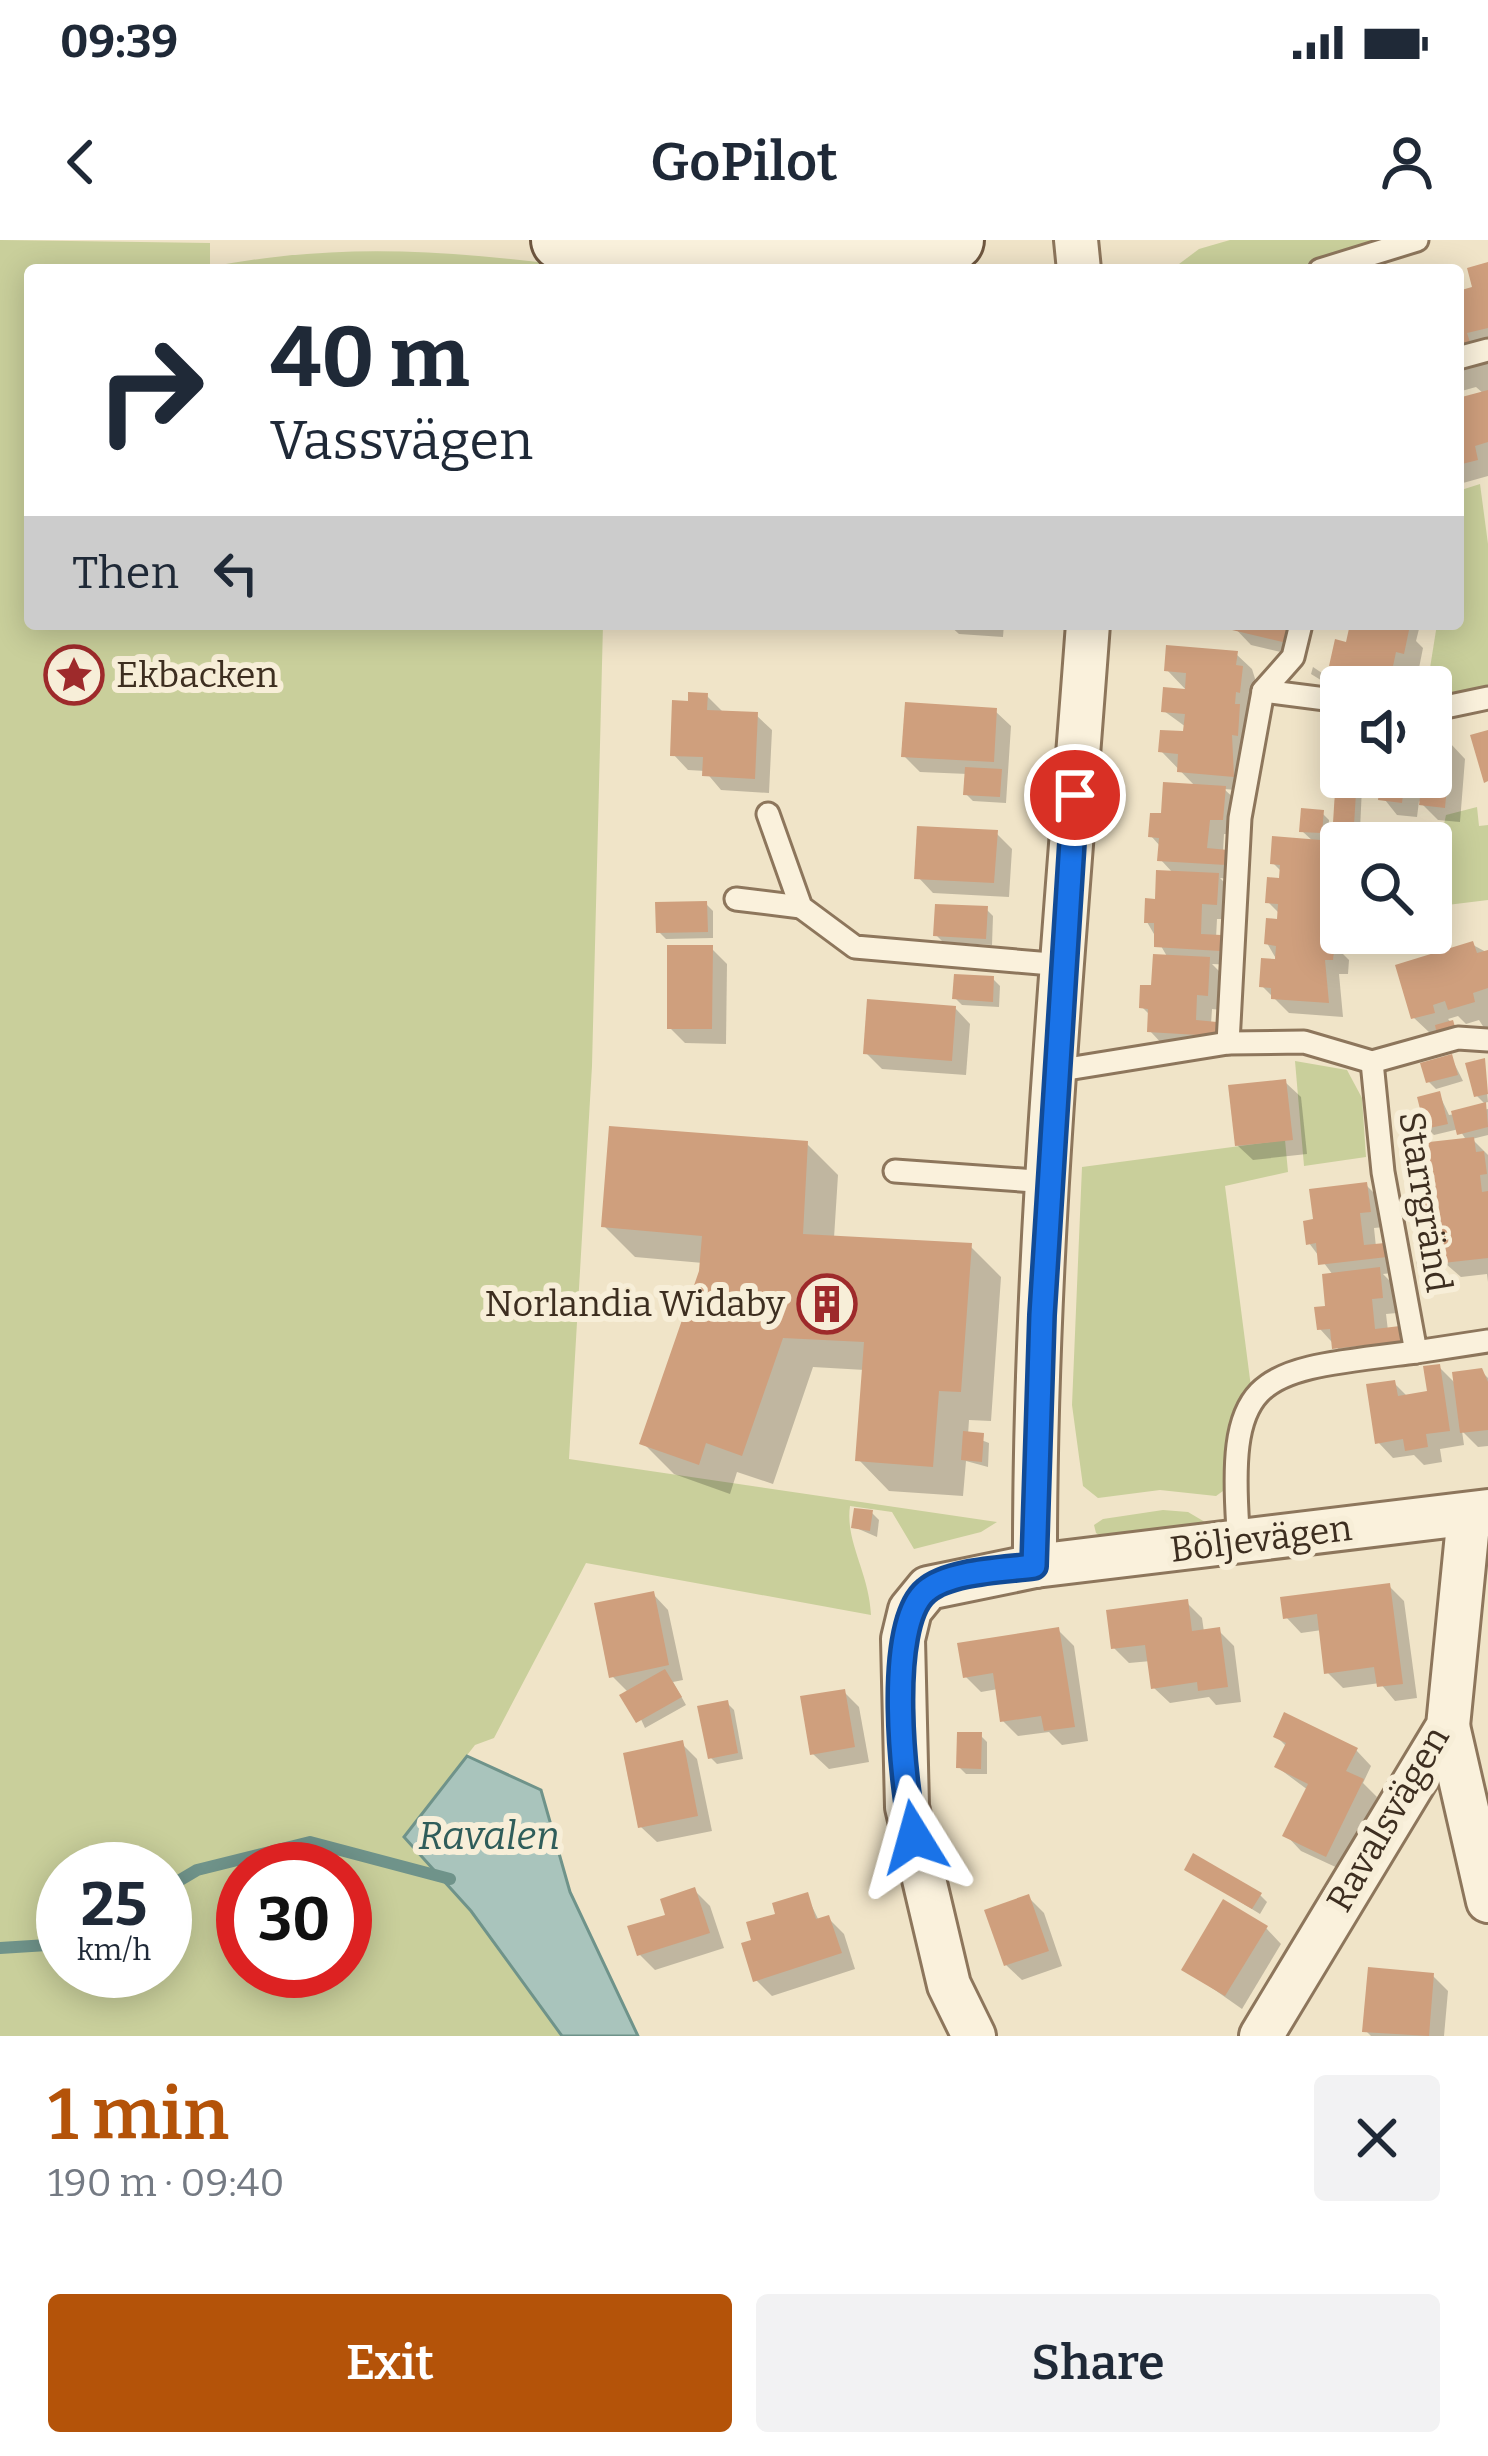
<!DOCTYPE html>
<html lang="en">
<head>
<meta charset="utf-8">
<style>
  body { margin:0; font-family:Bitter,serif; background:#f2f2f3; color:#1f2937; height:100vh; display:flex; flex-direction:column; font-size:45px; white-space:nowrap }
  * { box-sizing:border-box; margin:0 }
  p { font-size:39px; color:#747a83 }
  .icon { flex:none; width:66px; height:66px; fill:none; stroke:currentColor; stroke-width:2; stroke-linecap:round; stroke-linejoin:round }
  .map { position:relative; height:1796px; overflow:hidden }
  .sheet { display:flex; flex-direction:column; background:#fff; flex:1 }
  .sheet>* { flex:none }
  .top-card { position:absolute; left:24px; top:24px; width:1440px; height:366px; border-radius:12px; box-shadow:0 6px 30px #0003; background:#fff; color:#1f2937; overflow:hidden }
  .tools { position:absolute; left:1320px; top:426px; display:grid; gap:24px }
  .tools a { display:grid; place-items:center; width:132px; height:132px; border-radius:12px; background:#fff; box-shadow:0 6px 30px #0003; font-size:60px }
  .speed { position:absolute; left:36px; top:1602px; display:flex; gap:24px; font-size:60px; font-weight:700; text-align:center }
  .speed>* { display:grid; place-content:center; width:156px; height:156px; border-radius:50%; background:#fff; box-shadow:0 6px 30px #0003; line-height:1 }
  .speed small { font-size:30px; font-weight:400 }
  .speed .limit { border:18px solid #d22; background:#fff; color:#111 }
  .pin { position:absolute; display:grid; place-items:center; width:102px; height:102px; color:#fff; margin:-51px; border:6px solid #fff; border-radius:50%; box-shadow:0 3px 12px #0007 }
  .me { position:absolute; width:132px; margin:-66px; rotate:352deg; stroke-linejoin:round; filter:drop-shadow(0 0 9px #0008) }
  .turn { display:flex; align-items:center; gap:42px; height:252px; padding:0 48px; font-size:54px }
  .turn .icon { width:156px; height:156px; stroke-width:2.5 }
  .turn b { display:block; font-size:84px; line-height:102px }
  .then { display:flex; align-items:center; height:114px; padding:0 48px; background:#0003; gap:24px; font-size:45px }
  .round { display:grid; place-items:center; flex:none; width:126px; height:126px; border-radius:12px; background:#f2f2f3 }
  .headline { display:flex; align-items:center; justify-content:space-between; height:204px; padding:0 48px }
  h1 { font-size:72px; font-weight:600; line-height:90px; color:#b45309 }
  .primary-button { display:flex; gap:24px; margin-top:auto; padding:24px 48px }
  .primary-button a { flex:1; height:138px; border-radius:12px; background:#b45309; color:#fff; font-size:48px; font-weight:600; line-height:138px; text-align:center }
  .primary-button a+a { background:#f2f2f3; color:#1f2937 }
  .status { display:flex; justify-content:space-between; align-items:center; height:84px; padding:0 60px; background:#fff; direction:ltr }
  .status svg { height:33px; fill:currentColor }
  header { display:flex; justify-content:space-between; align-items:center; height:156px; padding:0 48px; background:#fff; font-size:54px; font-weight:600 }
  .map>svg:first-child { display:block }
  .green { fill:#c9cf9b; fill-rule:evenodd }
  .water { fill:#a9c4bc; stroke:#6f938a; stroke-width:3 }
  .shadow { fill:#0003 }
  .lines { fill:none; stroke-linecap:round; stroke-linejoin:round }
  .stream { stroke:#6f938a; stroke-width:12 }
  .building { fill:#cf9f7d }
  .lane-casing { stroke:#8d765c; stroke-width:27 }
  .street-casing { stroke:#8d765c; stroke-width:48 }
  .secondary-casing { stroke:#6f573f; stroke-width:66 }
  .lane { stroke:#faf1dc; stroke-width:21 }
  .street { stroke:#faf1dc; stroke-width:42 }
  .secondary { stroke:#faf1dc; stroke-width:60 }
  .route-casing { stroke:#114b97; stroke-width:30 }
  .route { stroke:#1a73e8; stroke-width:21 }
  .labels { text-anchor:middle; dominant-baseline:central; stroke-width:12; stroke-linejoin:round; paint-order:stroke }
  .poi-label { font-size:36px; fill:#3d2e20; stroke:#f7eed8; text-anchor:start }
  .street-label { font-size:36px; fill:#3d2e20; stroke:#f7eed8 }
  .water-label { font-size:39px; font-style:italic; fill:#2f5d5a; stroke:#f7eed8 }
</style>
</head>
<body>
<div class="status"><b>09:39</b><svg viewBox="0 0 49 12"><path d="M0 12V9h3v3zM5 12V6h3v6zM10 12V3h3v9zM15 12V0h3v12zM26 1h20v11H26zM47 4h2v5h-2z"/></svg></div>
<header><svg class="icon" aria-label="back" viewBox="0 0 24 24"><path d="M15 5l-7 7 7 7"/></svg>GoPilot<svg class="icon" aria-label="person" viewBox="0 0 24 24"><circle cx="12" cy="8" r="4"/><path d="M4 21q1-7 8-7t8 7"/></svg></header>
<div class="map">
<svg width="1488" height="1796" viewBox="0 0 1488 1796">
  <rect width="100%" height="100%" fill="#f0e4c8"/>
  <g class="green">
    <path d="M0 0 210 3V27C350 0 462 12 604 30H30V384H603L592 826 569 1219 997 1282 981 1292 914 1309 892 1272 850 1266C845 1302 869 1332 871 1375L586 1323 494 1498 475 1505 404 1596 471 1671 562 1796H0ZM63 1629H165V1731H63ZM243 1629H345V1731H243Z"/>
    <path d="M1230 0H1391L1304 30H1171L1199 9Z"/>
    <path d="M1480 244 1488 304V448L1431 460 1427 447 1437 384H1458V251Z"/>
    <path d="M1477 567 1479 586 1488 585V660L1431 667V603H1369L1442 594 1446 575Z"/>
    <path d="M1295 821 1347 830 1362 858 1366 917 1304 926Z"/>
    <path d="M1285 900 1288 932 1225 946 1251 1147 1232 1180 1223 1251 1216 1256 1160 1250 1098 1258 1083 1246 1072 1165 1082 927Z"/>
    <path d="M1163 1270 1188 1272 1210 1285 1105 1299 1096 1293 1094 1285 1103 1279Z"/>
  </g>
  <path class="water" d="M467 1516 541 1550 570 1652 638 1796H562L471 1671 404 1597Z"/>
  <g class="shadow">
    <path d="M1488 25V236L1463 243 1458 238V161L1484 154 1476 147 1458 152V54L1476 49Z"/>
    <path d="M948 384H1004L1003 397 959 394Z"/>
    <path d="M1231 384H1301L1302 417 1251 405Z"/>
    <path d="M1344 384H1427L1420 385 1416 401 1423 408 1419 428 1410 426V447H1350L1333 425 1348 405 1351 391Z"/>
    <path d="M1236 414 1252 429 1257 445 1248 551 1224 549 1240 564 1238 595 1224 594 1223 612 1242 628 1241 640 1220 638 1233 651 1232 679H1217L1216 698 1235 714V725L1212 724 1224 736 1222 770 1212 769 1211 784 1231 800 1165 807 1150 791 1151 776 1142 767 1168 718 1147 682 1174 634 1160 619 1161 607 1151 596 1163 576 1196 547 1161 511 1186 495V487L1164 471 1188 452 1167 430Z"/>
    <path d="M1313 427 1325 435 1324 442 1311 434Z"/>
    <path d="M707 456 722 471 756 475 772 490 769 553 721 550 705 531 688 530 673 514 691 464Z"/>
    <path d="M995 471 1011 486 1006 563 973 561 966 554 968 534 920 532 904 516Z"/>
    <path d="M1431 501 1450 503 1465 519 1460 582 1438 580 1419 561 1417 577 1397 575 1370 541 1371 537H1431Z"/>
    <path d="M1355 540 1362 547 1360 590 1343 589 1336 582Z"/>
    <path d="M1322 573 1329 580 1328 603 1341 613V693L1349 697H1342L1341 712 1349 720 1348 734H1339L1343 777 1289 773 1262 746 1278 722 1267 703 1279 682 1280 674 1268 662 1281 641 1282 632 1273 623 1314 602 1302 591Z"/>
    <path d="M996 593 1012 609 1009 657 933 653 918 637Z"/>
    <path d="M706 664 713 671V698L666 699 659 692Z"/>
    <path d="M986 669 993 676 992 705 943 702 936 695Z"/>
    <path d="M1473 705 1488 713V794L1479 780 1466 784 1458 776 1448 779 1459 791 1430 793 1414 778Z"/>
    <path d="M711 708 727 724 726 804 685 803 670 788Z"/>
    <path d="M993 739 1000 746 999 767 962 765 955 758Z"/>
    <path d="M955 768 970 784 966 835 882 829 866 813Z"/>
    <path d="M1451 817 1463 841 1436 849 1429 842Z"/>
    <path d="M1484 821 1488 862 1484 863 1477 856Z"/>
    <path d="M1285 842 1301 857 1307 914 1253 920 1237 905Z"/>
    <path d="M1439 854 1449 875 1488 869V895L1472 899 1488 915V1042L1487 1034 1461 1037 1431 1011 1439 984 1424 969 1422 951 1405 944V936H1410L1417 946 1434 945 1417 928 1467 901 1459 889 1434 895 1427 888Z"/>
    <path d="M807 904 838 935 834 998 970 1006 1001 1037 991 1181 969 1180 968 1195 989 1203 988 1227 966 1221 963 1256 889 1251 859 1220 865 1130 813 1127 773 1244 737 1232 730 1254 674 1234 643 1203 703 1023 635 1017 604 986Z"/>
    <path d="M1366 945 1382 961 1385 987 1374 988 1376 1007 1384 1006 1400 1022 1401 1032 1383 1034 1394 1045 1397 1073 1386 1074 1388 1091 1399 1089 1415 1105 1351 1123 1320 1089 1333 1035 1309 1003Z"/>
    <path d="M1415 976 1422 983 1423 992 1411 985Z"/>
    <path d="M1416 1017 1428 1024 1429 1034 1417 1028Z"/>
    <path d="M1439 1127 1457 1145 1481 1131 1488 1138V1206L1478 1207 1462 1191 1464 1205 1440 1209 1442 1222 1424 1225 1414 1215 1393 1218 1378 1202 1394 1143 1408 1157 1430 1154Z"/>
    <path d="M872 1273 879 1280 877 1297 854 1287Z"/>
    <path d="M1389 1346 1404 1361 1417 1458 1395 1461 1380 1443 1343 1448 1327 1432 1322 1390 1301 1393 1286 1377Z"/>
    <path d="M653 1354 668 1370 683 1440 673 1442 686 1465 645 1488 629 1453 612 1436Z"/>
    <path d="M1186 1362 1202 1378 1204 1392 1219 1391 1234 1406 1241 1462 1216 1465 1209 1457 1170 1463 1154 1448 1151 1421 1129 1423 1114 1408Z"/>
    <path d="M1058 1390 1074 1406 1088 1501 1062 1505 1049 1492 1018 1496 1003 1481 998 1449 981 1452 965 1436Z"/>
    <path d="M844 1452 859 1467 869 1522 829 1529 813 1514Z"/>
    <path d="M727 1463 734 1470 743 1519 717 1524 710 1517Z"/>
    <path d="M980 1495 987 1502V1534H966L959 1527Z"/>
    <path d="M1276 1496 1356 1510 1371 1526 1363 1543 1377 1557 1342 1630 1301 1611 1286 1595 1308 1550 1277 1527 1287 1507Z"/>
    <path d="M682 1504 697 1519 712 1591 657 1602 641 1587Z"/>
    <path d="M1187 1629 1260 1655 1267 1662 1260 1674Z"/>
    <path d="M695 1651 710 1666 724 1708 655 1730 640 1715Z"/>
    <path d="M807 1656 819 1681 828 1678 844 1694 855 1729 772 1756 756 1740 779 1676Z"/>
    <path d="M1029 1658 1044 1673 1062 1726 1022 1740 1006 1725Z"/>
    <path d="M1266 1688 1281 1704 1242 1769 1185 1729Z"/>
    <path d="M1433 1736 1448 1751 1444 1796H1371L1366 1791Z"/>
  </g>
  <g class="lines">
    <g class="stream">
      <path d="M165 1649 197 1630 310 1602 450 1639"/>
      <path d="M0 1708 63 1704"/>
    </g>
  </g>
  <g class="building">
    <path d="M1488 22V88L1467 93 1470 102 1458 105V51L1472 47 1467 28Z"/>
    <path d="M1488 150V202L1475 206 1478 220 1458 225V158Z"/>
    <path d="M1233 384H1291L1287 403 1232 390Z"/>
    <path d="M1350 384H1402L1409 390 1404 414 1396 412 1392 431 1400 432 1397 447 1339 440 1342 428 1329 426 1335 399 1346 402Z"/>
    <path d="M1166 405 1238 411 1236 425 1243 426 1240 453 1236 452 1235 464H1240L1238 496 1232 495 1234 537 1177 532 1178 514 1158 512 1160 490 1183 491 1185 474 1161 472 1163 447 1185 449 1186 433 1164 431Z"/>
    <path d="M688 452 708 453 707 470 758 472 755 539 702 536 703 517 670 516 672 460 688 461Z"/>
    <path d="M905 462 997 468 994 522 901 517Z"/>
    <path d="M1488 490V541L1484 543 1470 495Z"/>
    <path d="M1431 498 1451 500 1445 568 1419 565 1421 549 1404 547 1402 563 1378 560 1380 544 1367 543 1368 537H1431Z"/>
    <path d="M965 527 1002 529 1000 557 963 555Z"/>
    <path d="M1336 536 1357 537 1354 585 1333 583Z"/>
    <path d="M1163 542 1226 546 1223 580H1210L1207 608 1228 610 1226 625 1157 621 1159 598 1148 597 1150 573H1161Z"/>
    <path d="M1301 568 1324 570 1322 593 1299 592Z"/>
    <path d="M917 586 998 590 994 643 914 639Z"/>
    <path d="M1272 596 1333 601 1332 618H1341L1339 641 1331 640 1336 683H1328L1327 701H1335L1333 720H1325L1329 763 1271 759V748L1259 747 1261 718 1275 719 1276 706 1264 704 1266 678 1277 679 1278 664 1265 663 1267 637 1279 638 1280 625 1270 624Z"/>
    <path d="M1156 630 1219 633 1217 665 1202 664 1201 694 1221 695 1220 711 1154 707V683H1144L1145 658 1155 659Z"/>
    <path d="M707 661 708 692 656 693 655 662Z"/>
    <path d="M935 664 988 666 986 699 933 696Z"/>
    <path d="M1473 701 1477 713 1488 710V748L1473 753 1475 762 1448 770 1445 761 1433 765 1435 773 1411 779 1395 725Z"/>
    <path d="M667 705H713L712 789H667Z"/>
    <path d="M1153 714 1210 717 1208 756 1197 755 1196 780 1217 782 1216 796 1147 792 1148 769 1139 768 1140 745H1151Z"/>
    <path d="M954 734 994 736 993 762 952 759Z"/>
    <path d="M867 759 956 766 952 821 863 814Z"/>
    <path d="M1453 780 1456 790 1437 795 1435 785Z"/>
    <path d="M1452 814 1458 835 1426 843 1420 823Z"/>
    <path d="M1485 818 1488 854 1474 857 1465 823Z"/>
    <path d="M1286 839 1293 900 1235 906 1228 845Z"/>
    <path d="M1440 851 1448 884 1425 889 1417 857Z"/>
    <path d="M1486 862 1488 887 1457 895 1451 871Z"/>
    <path d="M609 886 808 901 803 994 972 1003 961 1152 939 1151 933 1227 855 1221 864 1102 783 1098 742 1216 706 1203 699 1225 639 1204 699 1031 702 996 601 987Z"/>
    <path d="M1474 897 1476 912 1484 911 1487 934 1480 935 1482 952 1488 951V1018L1443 1023 1442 1010 1429 1012 1426 986 1436 985 1435 969 1422 970 1419 943 1429 942 1427 928 1414 930 1411 904Z"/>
    <path d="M1367 942 1371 972 1360 973 1364 1005 1385 1003 1387 1017 1318 1025 1316 1003 1306 1005 1303 981 1313 979 1309 949Z"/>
    <path d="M1380 1027 1383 1058 1372 1059 1375 1089 1400 1086 1402 1101 1332 1109 1330 1089 1317 1090 1314 1067 1325 1066 1322 1034Z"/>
    <path d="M1440 1124 1450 1191 1426 1194 1428 1207 1405 1211 1403 1199 1375 1204 1366 1144 1395 1140 1398 1156 1427 1151 1423 1126Z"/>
    <path d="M1482 1128 1488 1142V1190L1460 1193 1452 1132Z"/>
    <path d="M963 1191 984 1193 982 1222 961 1220Z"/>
    <path d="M854 1268 873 1270 870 1291 851 1288Z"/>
    <path d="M1390 1343 1403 1444 1377 1447 1374 1427 1324 1434 1317 1374 1283 1379 1280 1357Z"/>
    <path d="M654 1351 669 1425 609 1438 594 1363Z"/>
    <path d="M1188 1359 1192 1391 1220 1387 1228 1447 1198 1451 1197 1442 1151 1449 1145 1405 1111 1409 1106 1370Z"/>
    <path d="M1059 1387 1075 1487 1044 1491 1041 1476 1000 1482 993 1433 963 1438 957 1403Z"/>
    <path d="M665 1429 682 1457 636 1483 619 1455Z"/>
    <path d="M845 1449 855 1507 810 1515 800 1456Z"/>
    <path d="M728 1460 738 1513 708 1519 697 1466Z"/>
    <path d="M1284 1472 1358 1508 1346 1531 1364 1539 1326 1617 1282 1596 1308 1544 1274 1527 1286 1503 1273 1497Z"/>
    <path d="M957 1492H982L981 1529 956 1528Z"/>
    <path d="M683 1500 698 1576 638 1588 623 1513Z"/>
    <path d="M1193 1613 1262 1653 1252 1669 1184 1630Z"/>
    <path d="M695 1647 710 1693 637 1716 627 1686 665 1675 660 1659Z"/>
    <path d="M808 1652 816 1679 829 1675 842 1713 753 1742 741 1703 751 1700 746 1682 775 1674 772 1663Z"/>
    <path d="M1029 1654 1049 1711 1004 1726 984 1670Z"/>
    <path d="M1223 1659 1268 1686 1225 1756 1181 1730Z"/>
    <path d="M1368 1727 1434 1733 1429 1796 1362 1792Z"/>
  </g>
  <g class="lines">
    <g class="lane-casing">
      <g id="lane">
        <path d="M1320 30 1417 0"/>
        <path d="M1458 118 1488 110"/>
        <path d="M1263 451 1341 461"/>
        <path d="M1431 470 1488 458"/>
        <path d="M768 574 801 667 855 707 1063 725"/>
        <path d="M736 659 801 667"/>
        <path d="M1228 803 1240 578 1263 451 1293 417 1301 384"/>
        <path d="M1372 822 1383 932 1416 1112 1488 1101"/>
        <path d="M1055 831 1228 803 1304 802 1372 822 1458 798 1488 800"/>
        <path d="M895 931 1049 942"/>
        <path d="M1239 1303C1225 1128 1257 1132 1416 1112"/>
      </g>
    </g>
    <g class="street-casing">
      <g id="street">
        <path d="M1076 0 1079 30"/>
        <path d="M1035 1326C1034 1012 1065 697 1088 384"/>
        <path d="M1448 1486 1488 1661"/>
        <path d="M974 1796 949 1745 907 1567 903 1399 910 1370 928 1348 1035 1326 1488 1271"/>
        <path d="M1261 1796 1448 1486 1469 1274"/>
      </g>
    </g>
    <g class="secondary-casing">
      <path id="secondary" d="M562 0C691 18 823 9 953 0"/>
    </g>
    <use href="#lane" class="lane"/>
    <use href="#street" class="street"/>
    <use href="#secondary" class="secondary"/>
  </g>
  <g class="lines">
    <g class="route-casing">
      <path id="route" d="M914 1597C903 1548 885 1385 926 1351 949 1331 1004 1330 1034 1326L1042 1075 1075 555"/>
    </g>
    <use href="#route" class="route"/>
  </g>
  <defs>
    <g id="sight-ring" transform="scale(3)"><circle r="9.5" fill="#f7eed8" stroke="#9e2a2b" stroke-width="1.5"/><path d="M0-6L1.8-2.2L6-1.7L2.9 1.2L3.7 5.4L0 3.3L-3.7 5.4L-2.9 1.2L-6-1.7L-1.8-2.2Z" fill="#9e2a2b"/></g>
    <g id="building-ring" transform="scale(3)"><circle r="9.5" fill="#f7eed8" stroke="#9e2a2b" stroke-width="1.5"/><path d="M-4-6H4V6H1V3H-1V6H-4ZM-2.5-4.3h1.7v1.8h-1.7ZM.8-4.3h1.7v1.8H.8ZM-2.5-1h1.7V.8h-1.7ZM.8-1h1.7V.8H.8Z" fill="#9e2a2b"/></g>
  </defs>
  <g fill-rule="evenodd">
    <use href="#sight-ring" x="74" y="435"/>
    <use href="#building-ring" x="827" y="1064"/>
  </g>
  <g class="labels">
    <g class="poi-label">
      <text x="116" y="435">Ekbacken</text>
      <text x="785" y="1064" text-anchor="end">Norlandia Widaby</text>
    </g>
    <g class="street-label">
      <text transform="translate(1425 962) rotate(81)">Starrgränd</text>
      <text transform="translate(1261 1299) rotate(-7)">Böljevägen</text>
      <text transform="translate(1388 1579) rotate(-60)">Ravalsvägen</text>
    </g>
    <g class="water-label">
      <text x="489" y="1596">Ravalen</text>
    </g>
  </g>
</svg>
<div class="tools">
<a><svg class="icon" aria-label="sound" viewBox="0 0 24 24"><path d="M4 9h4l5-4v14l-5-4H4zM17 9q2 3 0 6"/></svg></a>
<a><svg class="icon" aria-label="search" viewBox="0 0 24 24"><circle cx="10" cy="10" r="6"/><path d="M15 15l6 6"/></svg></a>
</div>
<div class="speed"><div>25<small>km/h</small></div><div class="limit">30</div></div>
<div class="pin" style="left:1075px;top:555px;background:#d93025"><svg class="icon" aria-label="arrive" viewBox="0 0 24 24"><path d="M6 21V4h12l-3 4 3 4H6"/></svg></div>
<svg class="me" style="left:914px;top:1597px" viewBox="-20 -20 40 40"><path d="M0-17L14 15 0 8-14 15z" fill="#1a73e8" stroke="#fff" stroke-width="4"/></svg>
<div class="top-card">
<div class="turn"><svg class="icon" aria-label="right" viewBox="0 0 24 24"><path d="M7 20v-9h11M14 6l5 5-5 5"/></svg><div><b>40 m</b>Vassvägen</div></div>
<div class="then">Then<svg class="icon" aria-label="left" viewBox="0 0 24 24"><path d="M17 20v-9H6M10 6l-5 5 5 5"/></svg></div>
</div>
</div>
<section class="sheet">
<div class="headline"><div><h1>1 min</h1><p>190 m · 09:40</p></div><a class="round"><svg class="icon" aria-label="close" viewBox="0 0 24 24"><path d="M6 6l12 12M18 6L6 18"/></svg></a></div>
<div class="primary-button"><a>Exit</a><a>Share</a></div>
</section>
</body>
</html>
